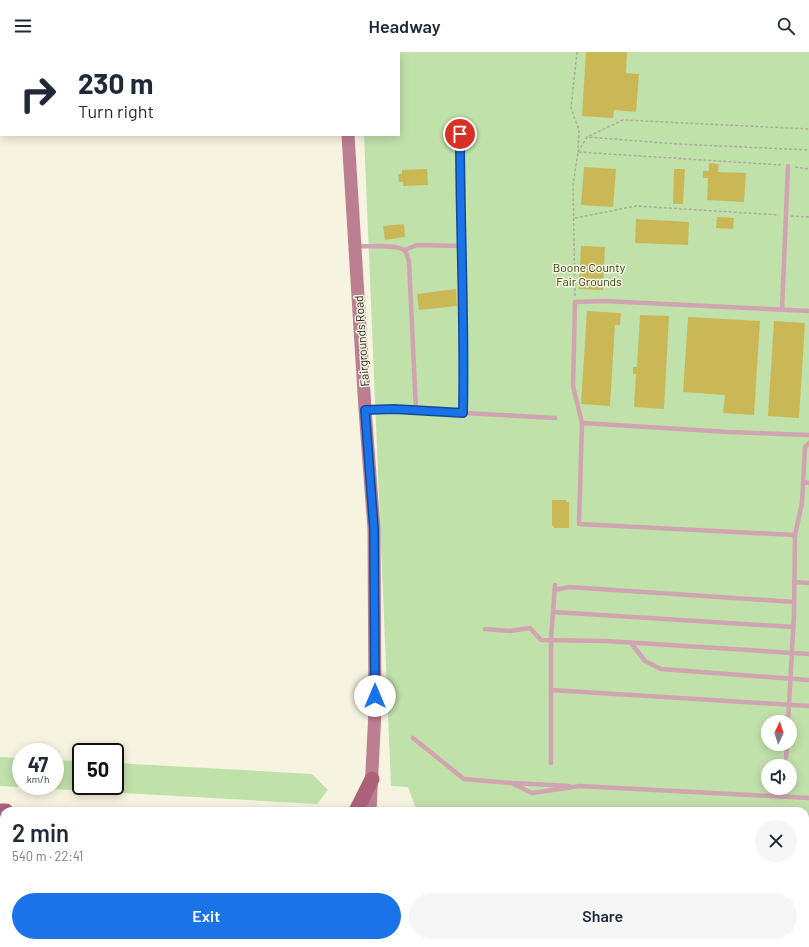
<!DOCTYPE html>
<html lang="en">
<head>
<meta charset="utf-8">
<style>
  body { margin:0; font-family:Barlow,sans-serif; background:#f6f6f7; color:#1f2937; height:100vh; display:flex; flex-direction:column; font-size:15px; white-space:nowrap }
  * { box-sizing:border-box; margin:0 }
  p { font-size:13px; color:#747a83 }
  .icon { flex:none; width:22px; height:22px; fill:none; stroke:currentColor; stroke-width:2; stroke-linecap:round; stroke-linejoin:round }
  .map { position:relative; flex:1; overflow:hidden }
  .details { position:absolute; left:0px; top:755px; width:809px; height:140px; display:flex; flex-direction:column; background:#fff; border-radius:12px 12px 0 0; box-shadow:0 2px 10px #0003 }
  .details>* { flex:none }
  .guide { position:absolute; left:0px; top:0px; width:400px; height:84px; box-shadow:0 2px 10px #0003; background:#fff; color:#1f2937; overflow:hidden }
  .needle { width:26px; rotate:4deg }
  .controls { position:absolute; left:761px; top:663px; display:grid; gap:8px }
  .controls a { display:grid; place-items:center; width:36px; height:36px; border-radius:50%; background:#fff; box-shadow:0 2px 10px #0003; font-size:20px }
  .speed { position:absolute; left:12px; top:691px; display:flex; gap:8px; font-size:20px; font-weight:700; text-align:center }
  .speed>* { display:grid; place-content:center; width:52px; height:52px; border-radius:50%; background:#fff; box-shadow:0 2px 10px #0003; line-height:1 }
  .speed small { font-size:10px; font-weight:400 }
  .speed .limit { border:2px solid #111; border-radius:6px; background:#fff; color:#111 }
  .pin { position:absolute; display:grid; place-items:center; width:34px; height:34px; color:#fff; margin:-17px; border:2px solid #fff; border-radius:50%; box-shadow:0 1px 4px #0007 }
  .me { position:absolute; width:44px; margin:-22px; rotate:0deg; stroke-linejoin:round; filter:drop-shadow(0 0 3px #0008) }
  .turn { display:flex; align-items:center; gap:14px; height:84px; padding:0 12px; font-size:18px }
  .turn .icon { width:52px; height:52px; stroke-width:2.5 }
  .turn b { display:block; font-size:28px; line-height:34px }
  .round { display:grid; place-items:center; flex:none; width:42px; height:42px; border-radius:21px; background:#f6f6f7 }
  .headline { display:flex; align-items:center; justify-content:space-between; height:68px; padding:0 12px }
  h1 { font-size:24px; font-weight:600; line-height:30px }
  .button { display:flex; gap:8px; margin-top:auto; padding:8px 12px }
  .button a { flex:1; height:46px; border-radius:24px; background:#1a73e8; color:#fff; font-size:16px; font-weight:600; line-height:46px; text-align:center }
  .button a+a { background:#f6f6f7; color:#1f2937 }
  header { display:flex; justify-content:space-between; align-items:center; height:52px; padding:0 12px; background:#fff; font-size:18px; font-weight:600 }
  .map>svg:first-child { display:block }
  .green { fill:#c1e1aa; fill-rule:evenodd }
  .building { fill:#cab857 }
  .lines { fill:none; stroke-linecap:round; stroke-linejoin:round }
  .path { stroke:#aeac9d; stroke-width:1.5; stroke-dasharray:3 2; stroke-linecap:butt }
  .lane { stroke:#d0a5b1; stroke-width:4.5 }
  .secondary { stroke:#bc7e91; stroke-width:13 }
  .primary { stroke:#ad627a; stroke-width:15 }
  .route-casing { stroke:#114b97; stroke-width:10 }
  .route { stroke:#1a73e8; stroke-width:7 }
  .labels { text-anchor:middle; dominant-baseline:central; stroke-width:3; stroke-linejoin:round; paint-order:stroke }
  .park-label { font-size:12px; fill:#2b470e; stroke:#f6f3e0 }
  .street-label { font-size:12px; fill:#27261f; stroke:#f6f3e0 }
</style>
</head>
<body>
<header><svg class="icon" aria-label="menu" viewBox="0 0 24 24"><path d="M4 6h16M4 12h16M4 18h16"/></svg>Headway<svg class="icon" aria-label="search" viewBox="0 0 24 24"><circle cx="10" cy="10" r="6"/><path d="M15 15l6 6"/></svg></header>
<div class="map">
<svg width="809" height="895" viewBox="0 0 809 895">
  <rect width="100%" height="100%" fill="#f6f3e0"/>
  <g class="green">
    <path d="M360 0H809V783H805V759H417L408 735 391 734 364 83H399V1ZM768 670H790V692H768ZM768 714H790V736H768Z"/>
    <path d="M0 705 21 706V734H55V708L81 709V734H115V711L312 722 328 738 317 752 0 734Z"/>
    <path d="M805 841H809V895H372V891H805Z"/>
  </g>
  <g class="building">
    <path d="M586 0H627L626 21 639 22 636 60 614 58 613 66 582 64Z"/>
    <path d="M709 111 719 112 718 120 746 121 744 150 707 148 708 126H703V119H709Z"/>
    <path d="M584 115 616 117 613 155 581 153Z"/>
    <path d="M427 117 428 133 403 134V130H399L398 122H402V118Z"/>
    <path d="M674 117H685L683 152H673Z"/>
    <path d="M717 165 734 166 733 177 716 176Z"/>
    <path d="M636 167 689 170 688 193 635 191Z"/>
    <path d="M404 172 405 185 385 188 383 174Z"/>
    <path d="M581 194 605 195 603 238 579 237Z"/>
    <path d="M456 237 457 254 419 258 417 242Z"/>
    <path d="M587 259 621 261 620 273H615L610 354 581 352Z"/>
    <path d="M640 263 669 264 664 357 634 355 636 322H633V315H637Z"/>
    <path d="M688 265 760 269 754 363 723 361 725 343 683 340Z"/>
    <path d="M774 269 805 271 799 366 768 364Z"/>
    <path d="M552 448H566V450H569V476H554V474H552Z"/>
  </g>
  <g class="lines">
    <g class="path">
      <path d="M577 0 571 56 579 78 578 99"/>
      <path d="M589 84 623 68 809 77"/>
      <path d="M578 100 587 85 678 92 809 98"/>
      <path d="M795 115 809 117"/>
      <path d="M791 164 809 165"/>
      <path d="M575 166 636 154 779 163"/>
      <path d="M575 244 573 133 578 100 781 113"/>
      <path d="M805 867 809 869"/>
      <path d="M396 895V891"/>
    </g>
    <g class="lane">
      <path d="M357 194C367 195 396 192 404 198 407 201 408 206 409 210L416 358"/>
      <path d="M460 194V81"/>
      <path d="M404 198 417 193 460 194 464 270 463 361"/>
      <path d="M782 258 788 114"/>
      <path d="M367 357H394L555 366"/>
      <path d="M582 371 729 380 809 383"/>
      <path d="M803 430 809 431"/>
      <path d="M795 483 579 472 582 371 573 334 575 250 604 249 809 259"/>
      <path d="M794 530 809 531"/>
      <path d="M555 538 569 535 794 550"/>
      <path d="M554 560 793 575"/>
      <path d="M485 577 510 579 530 576 541 588 606 589 809 602"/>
      <path d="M631 591 645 609 661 617 809 628"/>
      <path d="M551 638 809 654"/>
      <path d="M788 670 794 563 795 483 802 451 805 395 809 391"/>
      <path d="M413 686 464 727 511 731 532 741 580 734 809 746"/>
      <path d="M786 706 787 692"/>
      <path d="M551 711V588L555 533"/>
      <path d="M514 731 569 734"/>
    </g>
    <g class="secondary">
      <path d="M340 0V1"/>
      <path d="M348 83 365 357 374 477 375 659 370 759"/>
      <path d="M361 895V891"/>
    </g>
    <g class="primary">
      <path d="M0 759H6"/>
      <path d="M356 759 372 727"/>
      <path d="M0 780H4"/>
      <path d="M805 807H809"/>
    </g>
  </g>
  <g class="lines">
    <g class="route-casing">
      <path id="route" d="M375 644 374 477 365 358 394 357 463 361C465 268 460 175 460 82"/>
    </g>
    <use href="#route" class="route"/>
  </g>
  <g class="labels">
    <g class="park-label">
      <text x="589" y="215">Boone County<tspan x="589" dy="14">Fair Grounds</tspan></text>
    </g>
    <g class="street-label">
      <text transform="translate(361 289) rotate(-94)">Fairgrounds Road</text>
    </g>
  </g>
</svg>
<div class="controls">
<a><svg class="needle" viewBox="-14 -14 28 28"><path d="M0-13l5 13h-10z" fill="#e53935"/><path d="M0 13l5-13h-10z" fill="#747a83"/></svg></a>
<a><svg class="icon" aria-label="sound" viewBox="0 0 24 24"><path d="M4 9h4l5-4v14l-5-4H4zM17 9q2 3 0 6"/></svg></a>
</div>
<div class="speed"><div>47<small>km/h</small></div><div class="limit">50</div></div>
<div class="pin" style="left:460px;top:82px;background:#d93025"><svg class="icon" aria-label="arrive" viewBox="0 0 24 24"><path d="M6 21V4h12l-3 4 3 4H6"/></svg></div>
<svg class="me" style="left:375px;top:644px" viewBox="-20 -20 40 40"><circle r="19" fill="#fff"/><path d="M0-13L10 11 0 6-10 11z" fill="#1a73e8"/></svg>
<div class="guide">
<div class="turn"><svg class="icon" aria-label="right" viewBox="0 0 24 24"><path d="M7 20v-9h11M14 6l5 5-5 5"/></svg><div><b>230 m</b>Turn right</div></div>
</div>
<section class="details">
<div class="headline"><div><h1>2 min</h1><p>540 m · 22:41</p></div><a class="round"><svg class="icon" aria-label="close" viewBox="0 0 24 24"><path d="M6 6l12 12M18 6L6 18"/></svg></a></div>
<div class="button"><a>Exit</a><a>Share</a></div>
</section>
</div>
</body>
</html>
